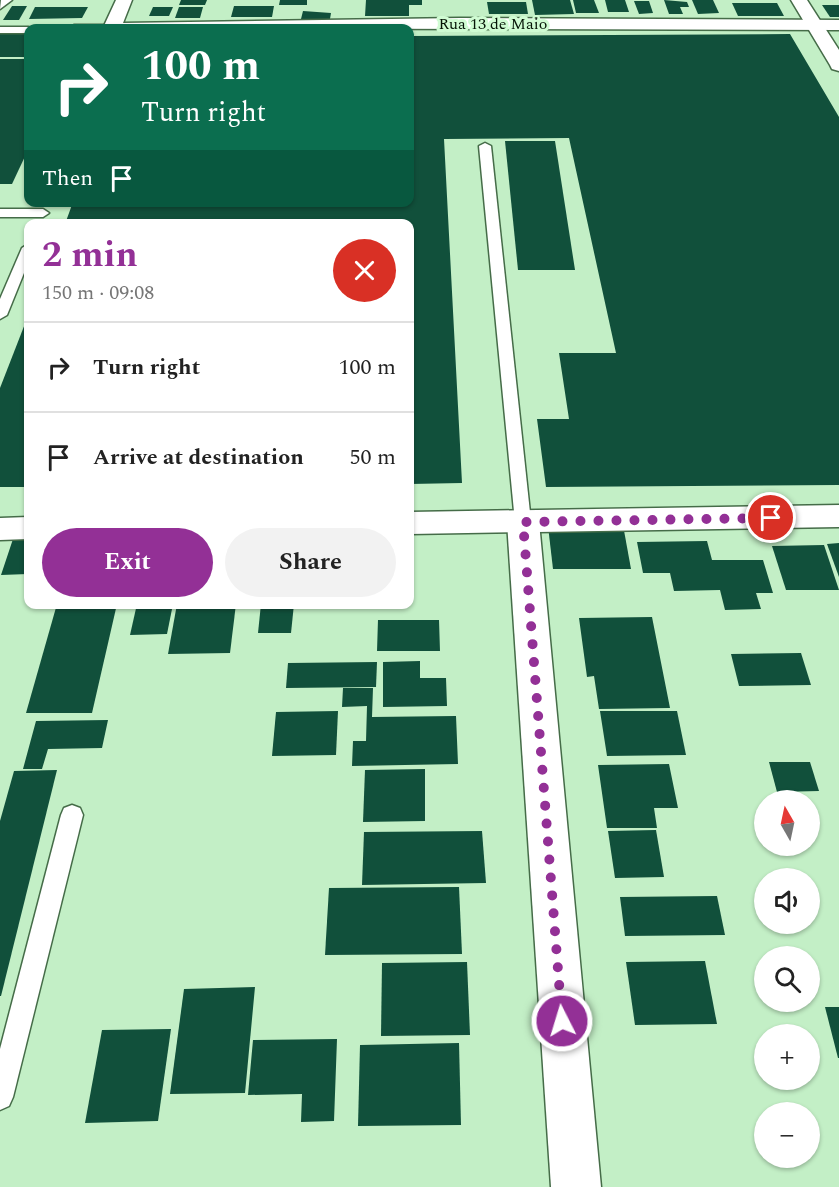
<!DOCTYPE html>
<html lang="en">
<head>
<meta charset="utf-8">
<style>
  body { margin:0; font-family:Spectral,serif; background:#f2f2f2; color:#222; height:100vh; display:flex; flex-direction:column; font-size:22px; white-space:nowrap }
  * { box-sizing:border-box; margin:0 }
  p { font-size:20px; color:#767676 }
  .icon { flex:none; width:33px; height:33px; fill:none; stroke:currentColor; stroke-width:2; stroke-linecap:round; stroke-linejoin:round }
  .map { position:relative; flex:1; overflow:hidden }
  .side { position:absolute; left:24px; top:219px; width:390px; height:390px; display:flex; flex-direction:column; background:#fff; border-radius:12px; box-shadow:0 2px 4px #0004 }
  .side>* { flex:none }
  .banner { position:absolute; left:24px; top:24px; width:390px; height:183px; border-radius:12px; box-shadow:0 2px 4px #0004; background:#0b6e4f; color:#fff; overflow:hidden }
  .needle { width:39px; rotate:351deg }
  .controls { position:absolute; left:754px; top:790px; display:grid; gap:12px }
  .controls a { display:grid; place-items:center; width:66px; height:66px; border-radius:50%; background:#fff; box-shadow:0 2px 4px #0004; font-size:30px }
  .pin { position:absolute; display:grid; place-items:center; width:51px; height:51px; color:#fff; margin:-26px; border:3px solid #fff; border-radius:50%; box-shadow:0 2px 6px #0007 }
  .me { position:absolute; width:66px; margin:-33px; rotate:355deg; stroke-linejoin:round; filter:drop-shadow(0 0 4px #0008) }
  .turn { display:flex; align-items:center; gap:21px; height:126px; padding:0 18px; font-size:27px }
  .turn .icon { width:78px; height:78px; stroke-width:2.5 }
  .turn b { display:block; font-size:42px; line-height:51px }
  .then { display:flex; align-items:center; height:57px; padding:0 18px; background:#0003; gap:12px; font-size:22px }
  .round { display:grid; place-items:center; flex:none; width:63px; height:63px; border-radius:32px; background:#f2f2f2 }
  .summary { display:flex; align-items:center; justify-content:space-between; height:102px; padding:0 18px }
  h1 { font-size:36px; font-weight:700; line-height:45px; color:#933096 }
  .action { display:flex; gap:12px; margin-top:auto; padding:12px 18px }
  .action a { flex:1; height:69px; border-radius:36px; background:#933096; color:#fff; font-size:24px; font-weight:700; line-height:69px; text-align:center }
  .action a+a { background:#f2f2f2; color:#222 }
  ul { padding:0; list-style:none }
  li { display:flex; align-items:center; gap:18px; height:90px; padding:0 18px; border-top:2px solid #e0e0e0 }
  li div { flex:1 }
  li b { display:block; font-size:22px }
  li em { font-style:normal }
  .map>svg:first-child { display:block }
  .building { fill:#11503b }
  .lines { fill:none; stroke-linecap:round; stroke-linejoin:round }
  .service-casing { stroke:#456c48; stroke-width:3 }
  .minor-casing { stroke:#456c48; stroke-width:3 }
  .tertiary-casing { stroke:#456c48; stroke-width:3 }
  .service { fill:#fff; fill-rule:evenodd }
  .minor { fill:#fff; fill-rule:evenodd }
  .tertiary { fill:#fff; fill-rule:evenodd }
  .route { stroke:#933096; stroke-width:10; stroke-dasharray:0 18 }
  .labels { text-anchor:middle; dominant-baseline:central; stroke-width:6; stroke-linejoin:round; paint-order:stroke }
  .far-street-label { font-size:16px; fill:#051406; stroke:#d0fcd3 }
</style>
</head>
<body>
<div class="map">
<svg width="839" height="1187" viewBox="0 0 839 1187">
  <rect width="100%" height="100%" fill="#c3efc6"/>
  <g class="building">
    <path d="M181 0H207L205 5H179Z"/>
    <path d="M280 0H307V5H279Z"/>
    <path d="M366 0H422V5H409V16H365Z"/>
    <path d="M532 0H570L574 14 535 15Z"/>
    <path d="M573 0H594L599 13H576Z"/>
    <path d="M605 0H625L629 12H608Z"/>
    <path d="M664 0 687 2 689 7H680L683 14H669Z"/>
    <path d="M692 0H713L719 13 698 14Z"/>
    <path d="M634 1H649L653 13 639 14Z"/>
    <path d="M487 2H526L528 14H489Z"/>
    <path d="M732 3H777L784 16H738Z"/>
    <path d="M822 5H839V17H830Z"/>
    <path d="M12 6H27L19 20H3Z"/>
    <path d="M234 6H274L272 17H231Z"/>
    <path d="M35 7H88L82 18 29 19Z"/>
    <path d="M153 7H173L169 16H149Z"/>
    <path d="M179 7H203L200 18H175Z"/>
    <path d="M303 11 331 13 330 19H301Z"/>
    <rect x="0" y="31" width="28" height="26"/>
    <path d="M790 34 839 117V485L546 487 537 419H569L559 353H616L569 138 444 139 462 483 410 484V224H65L73 202H410V36Z"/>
    <path d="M0 59H28V150L12 184H0Z"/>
    <path d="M505 141H555L575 270H518Z"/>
    <path d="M28 316V487H0V388Z"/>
    <path d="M623 525 631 569H553L548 526Z"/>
    <path d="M14 536H28V574L1 575Z"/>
    <path d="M707 541 712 560H763L773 593H756L761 609 725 610 720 590 674 591 670 573H643L637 542Z"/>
    <path d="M839 543V577L827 544Z"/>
    <path d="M824 545 839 590H786L772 546Z"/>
    <path d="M57 604H117L92 713H26Z"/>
    <path d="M137 604H173L167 634 130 635Z"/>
    <path d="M177 604H236L230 653 168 654Z"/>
    <path d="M261 604H294L291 633H258Z"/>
    <path d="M652 617 670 708 599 709 594 676 587 677 579 618Z"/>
    <path d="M378 620H439L440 651H377Z"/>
    <path d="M801 653 811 685 739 686 731 654Z"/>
    <path d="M420 661V678H446L447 706 383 707V662Z"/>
    <path d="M377 662 376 687 286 688 288 663Z"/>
    <path d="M343 688H373L372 717 456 716 458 764 352 766 353 741H366L367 706 342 707Z"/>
    <path d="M338 711 336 755 272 756 276 712Z"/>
    <path d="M600 711H677L686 755 607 756Z"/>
    <path d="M108 720 102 748 48 749 42 769H23L36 721Z"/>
    <path d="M769 762H810L819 791 777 792Z"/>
    <path d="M669 764 678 808H654L657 828H607L598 765Z"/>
    <path d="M425 769V821L363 822 365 770Z"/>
    <path d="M57 770 1 996H0V821L14 771Z"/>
    <path d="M656 830 664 877 615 878 608 831Z"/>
    <path d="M482 831 486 883 362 885 364 832Z"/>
    <path d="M459 887 462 954 325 955 329 888Z"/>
    <path d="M717 896 725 935 625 936 620 897Z"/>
    <path d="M705 961 717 1024 635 1025 626 962Z"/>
    <path d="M467 962 470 1035 381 1036 382 963Z"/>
    <path d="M255 987 245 1093 170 1094 184 989Z"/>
    <path d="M825 1007H839V1058H838Z"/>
    <path d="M171 1029 158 1121 85 1123 102 1030Z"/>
    <path d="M337 1039 334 1121 301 1122 302 1094 248 1095 253 1040Z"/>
    <path d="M459 1043 461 1125 358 1126 360 1045Z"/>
  </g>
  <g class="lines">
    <g class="service-casing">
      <g id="service">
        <path d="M1 0H12L0 9Z"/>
        <path d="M74 25H111L116 28H69Z"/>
        <path d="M0 27H28L32 28H28V33H0Z"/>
        <path d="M485 143 491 146 531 522 529 526H517L515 522 479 146Z"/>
        <path d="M0 209H43L49 213 43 217H0Z"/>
        <path d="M28 244V263L7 315 0 319V299L22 248Z"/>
        <path d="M72 805 80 808 83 815 13 1097 9 1106 0 1110V1049L61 815 64 808Z"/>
      </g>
    </g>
    <g class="minor-casing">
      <g id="minor">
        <path d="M116 0H132L123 23 460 18 839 20V30L103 28Z"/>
        <path d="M523 511 534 514 539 522 601 1187H551L507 522 512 514Z"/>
      </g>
    </g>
    <g class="tertiary-casing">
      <g id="tertiary">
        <path d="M791 0H807L839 50V71L832 69 830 65Z"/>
        <path d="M839 505V527L410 534V512Z"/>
        <path d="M28 517V539L0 540V518Z"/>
      </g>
    </g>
    <use href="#service" class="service"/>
    <use href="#minor" class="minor"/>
    <use href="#tertiary" class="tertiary"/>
  </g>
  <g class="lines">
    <path class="route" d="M562 1021 523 522 771 518"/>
  </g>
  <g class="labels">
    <g class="far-street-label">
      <text x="493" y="24">Rua 13 de Maio</text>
    </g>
  </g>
</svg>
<div class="controls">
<a><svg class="needle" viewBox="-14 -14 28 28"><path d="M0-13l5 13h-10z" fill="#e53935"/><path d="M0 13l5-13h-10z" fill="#767676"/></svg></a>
<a><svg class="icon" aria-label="sound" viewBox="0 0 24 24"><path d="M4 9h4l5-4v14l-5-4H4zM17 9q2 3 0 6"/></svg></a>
<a><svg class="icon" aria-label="search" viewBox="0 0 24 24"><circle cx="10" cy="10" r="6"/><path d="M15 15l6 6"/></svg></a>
<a>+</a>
<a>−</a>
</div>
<div class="pin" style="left:771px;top:518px;background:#d93025"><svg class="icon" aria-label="arrive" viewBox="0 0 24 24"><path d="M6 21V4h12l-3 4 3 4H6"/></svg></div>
<svg class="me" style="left:562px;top:1021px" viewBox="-20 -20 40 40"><circle r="17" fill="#933096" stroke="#fff" stroke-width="3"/><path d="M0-11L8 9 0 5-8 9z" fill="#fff"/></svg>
<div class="banner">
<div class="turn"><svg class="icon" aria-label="right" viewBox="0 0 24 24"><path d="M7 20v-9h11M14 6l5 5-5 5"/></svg><div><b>100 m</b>Turn right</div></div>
<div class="then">Then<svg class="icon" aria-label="arrive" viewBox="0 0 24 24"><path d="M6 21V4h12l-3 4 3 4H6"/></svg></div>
</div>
<section class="side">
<div class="summary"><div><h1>2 min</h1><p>150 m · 09:08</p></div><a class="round" style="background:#d93025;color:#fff"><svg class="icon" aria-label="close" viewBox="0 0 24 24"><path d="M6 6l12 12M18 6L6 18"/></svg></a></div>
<ul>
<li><svg class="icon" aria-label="right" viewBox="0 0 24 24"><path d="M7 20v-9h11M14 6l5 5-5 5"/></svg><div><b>Turn right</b></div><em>100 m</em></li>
<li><svg class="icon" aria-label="arrive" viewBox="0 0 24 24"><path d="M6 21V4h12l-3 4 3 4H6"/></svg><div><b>Arrive at destination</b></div><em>50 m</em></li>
</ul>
<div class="action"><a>Exit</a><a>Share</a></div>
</section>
</div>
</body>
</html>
